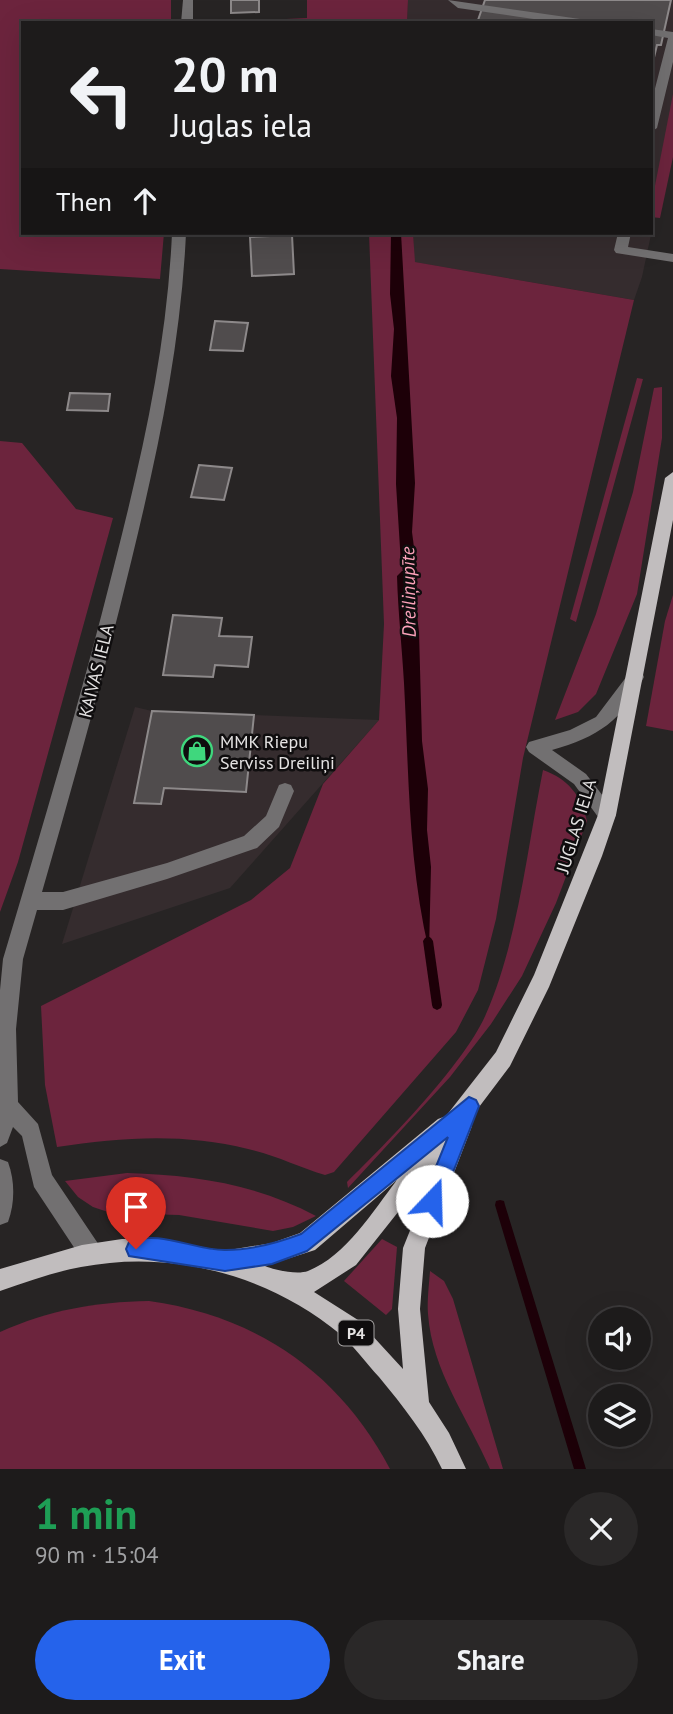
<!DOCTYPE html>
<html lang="en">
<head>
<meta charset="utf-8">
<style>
  body { margin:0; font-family:"PT Sans",sans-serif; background:#2a2828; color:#f1f3f6; height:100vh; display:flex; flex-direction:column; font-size:26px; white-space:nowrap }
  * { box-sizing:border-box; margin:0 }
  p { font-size:23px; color:#a0a1a3 }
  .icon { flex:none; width:38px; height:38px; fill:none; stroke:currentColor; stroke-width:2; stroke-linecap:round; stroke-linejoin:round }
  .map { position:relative; height:1469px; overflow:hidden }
  .drawer { display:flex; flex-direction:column; background:#1d1b1b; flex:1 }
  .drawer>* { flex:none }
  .top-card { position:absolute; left:21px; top:21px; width:632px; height:214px; border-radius:0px; box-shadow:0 7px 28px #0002,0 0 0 2px #3b393a; background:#1d1b1b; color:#f1f3f6; overflow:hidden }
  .fabs { position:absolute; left:588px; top:1307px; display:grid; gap:14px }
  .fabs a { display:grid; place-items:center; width:63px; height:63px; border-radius:50%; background:#1d1b1b; box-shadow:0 7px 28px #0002,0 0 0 2px #3b393a; font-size:35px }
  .pin { position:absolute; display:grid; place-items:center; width:60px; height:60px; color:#fff; margin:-72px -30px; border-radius:50% 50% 50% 0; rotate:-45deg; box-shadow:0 0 7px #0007 }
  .pin .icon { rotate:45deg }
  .me { position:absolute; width:77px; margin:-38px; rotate:21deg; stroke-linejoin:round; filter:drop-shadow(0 0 5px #0008) }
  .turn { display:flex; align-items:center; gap:24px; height:147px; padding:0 35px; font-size:32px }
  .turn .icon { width:91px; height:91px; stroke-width:2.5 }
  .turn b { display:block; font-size:49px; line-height:60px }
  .then { display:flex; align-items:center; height:66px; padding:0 35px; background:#0003; gap:14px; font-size:26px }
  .round { display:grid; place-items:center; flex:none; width:74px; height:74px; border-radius:37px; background:#2a2828 }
  .head { display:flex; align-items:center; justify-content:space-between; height:119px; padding:0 35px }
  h1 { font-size:42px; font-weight:600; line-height:52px; color:#1e9e55 }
  .cta { display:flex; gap:14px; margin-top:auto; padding:14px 35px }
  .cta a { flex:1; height:80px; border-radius:42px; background:#2563eb; color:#fff; font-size:28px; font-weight:600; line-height:80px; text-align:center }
  .cta a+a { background:#2a2828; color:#f1f3f6 }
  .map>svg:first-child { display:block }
  .built { fill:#352c2e }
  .green { fill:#6c243d }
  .water { fill:#1d0008 }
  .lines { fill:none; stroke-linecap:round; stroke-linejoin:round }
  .stream { fill:#1d0008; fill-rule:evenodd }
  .building { fill:#504c4d; stroke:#8d898a; stroke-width:2 }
  .minor { fill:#727071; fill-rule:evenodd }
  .major { fill:#c1bdbe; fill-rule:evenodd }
  .route { fill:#2563eb; stroke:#184099; stroke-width:2 }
  .labels { text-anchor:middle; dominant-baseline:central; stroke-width:5; stroke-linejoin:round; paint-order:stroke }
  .shield { fill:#0f0d0e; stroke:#a4a2a2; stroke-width:2 }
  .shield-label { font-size:16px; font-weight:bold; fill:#e4e2e2 }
  .street-label { font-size:18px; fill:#e4e2e2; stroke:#0f0d0e }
  .poi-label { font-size:18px; fill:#e4e2e2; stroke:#0f0d0e; text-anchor:start }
  .water-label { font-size:19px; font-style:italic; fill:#fda2ba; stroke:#0f0d0e }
</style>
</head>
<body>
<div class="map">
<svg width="673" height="1469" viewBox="0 0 673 1469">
  <rect width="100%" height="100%" fill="#272424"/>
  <g class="built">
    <path d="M408 0H673V131L642 277 634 300 414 262 413 233H651V23H407Z"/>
    <path d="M135 707 152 711 379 720 230 888 62 944Z"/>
  </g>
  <g class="green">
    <path d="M0 0H171V23H23V233H164L160 279 0 269Z"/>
    <path d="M307 0H408L407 23H205L307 18Z"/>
    <path d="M673 94V157L660 218 651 217V206Z"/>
    <path d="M369 233H413L415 262 634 300 523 758 496 919 478 990 456 1032 334 1172 325 1175C299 1167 275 1155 248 1149 184 1133 122 1137 57 1147L45 1085 41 1006 251 900 290 868 323 784 379 720 384 624Z"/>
    <path d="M637 378 643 379 576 622 570 619Z"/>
    <path d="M662 387V438L637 594 596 694 578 712 555 720 596 614 633 492 654 388Z"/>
    <path d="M0 441 22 443 76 509 113 518 18 862 0 912Z"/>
    <path d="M673 595V731L646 726 665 621Z"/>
    <path d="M543 770C568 779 581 795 587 821L556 903 522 976 491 1024 450 1077 348 1188 347 1182C387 1143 465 1063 486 1014 518 941 527 849 543 770Z"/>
    <path d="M127 1173C194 1175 256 1184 316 1216L293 1227 273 1231 179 1215 111 1213 93 1207 78 1197 65 1181Z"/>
    <path d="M382 1239 397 1247 392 1309 386 1315 344 1281Z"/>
    <path d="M430 1271 444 1281 453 1299 503 1469H490C468 1418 432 1371 428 1314 427 1300 429 1285 430 1271Z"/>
    <path d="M149 1301C256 1316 339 1372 390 1469H0V1332C49 1310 95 1302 149 1301Z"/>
  </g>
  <g class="water">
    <path d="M391 233H401L415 483 412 532 416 563 401 564 396 484 397 418 391 376 394 329 390 294Z"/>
    <path d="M402 571H412L419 632 422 741 428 789 427 830 431 867 429 951C408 861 409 775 404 683 402 647 398 612 397 576Z"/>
  </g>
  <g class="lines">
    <g class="stream">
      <path d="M428 936 431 938 433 941 442 1005 441 1008 437 1010 433 1008 432 1005 423 941 425 938Z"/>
      <path d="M500 1200 504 1201 505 1205 586 1469H574L495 1205 496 1201Z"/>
    </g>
  </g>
  <g class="building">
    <path d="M231 0H259V12L231 13Z"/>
    <path d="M485 0H671L661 45H657L651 70V23H477Z"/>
    <path d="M292 235 294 274 252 276 250 237Z"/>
    <path d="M215 321 248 323 243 351 210 350Z"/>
    <path d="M70 393 110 394 108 411 67 410Z"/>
    <path d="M199 465 232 468 224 500 191 497Z"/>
    <path d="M173 615 222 618 219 636 252 637 248 667 215 665 213 677 163 675Z"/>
    <path d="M152 711 254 715 246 792 164 788 161 804 134 803Z"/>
  </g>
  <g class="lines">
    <g class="minor">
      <path d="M183 0H193V23H181Z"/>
      <path d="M448 0 587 20 592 23H561L458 8Z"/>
      <path d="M651 29 673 32V62L657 128 651 132V104L668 38 651 35Z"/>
      <path d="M172 233H186C181 344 158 451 132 558 105 670 74 781 42 892H63L167 863 244 836 266 816 279 785 285 783 291 785 294 791 279 827 257 848 167 879 63 910H37L23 959 16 1029 18 1102 38 1124 52 1175 99 1245 102 1253 99 1261 91 1264 83 1261 34 1187 22 1136 13 1127 7 1143 0 1147V990L3 959C42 828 81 698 114 566 142 456 167 347 172 233Z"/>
      <path d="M618 233H631L628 247 673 254V262L616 253 614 250Z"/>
      <path d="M636 670 642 672 644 677C622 721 598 737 552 750L586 774 613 809 616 815 613 821 607 823 601 821 574 784 529 752 526 747 529 742 570 730 596 717 630 672Z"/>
      <path d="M0 1159 8 1162C15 1181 15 1203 8 1222L0 1225Z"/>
    </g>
    <path class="major" d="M673 472V520L616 815 602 856 549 987 510 1066 470 1119 472 1126 425 1248 420 1309 429 1402 449 1433 466 1469H442C426 1435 403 1406 379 1377 366 1363 355 1347 340 1334 268 1275 172 1249 81 1267 53 1272 27 1282 0 1291V1269L82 1245 122 1239H161L223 1251 272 1243 300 1233 438 1119 446 1116 496 1052 534 975 598 815 665 478ZM437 1163 403 1248 398 1309 403 1369 358 1320 314 1292 356 1265ZM397 1180C373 1211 346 1256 308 1271 297 1275 275 1270 265 1266L315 1250Z"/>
  </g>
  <path class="route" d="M469 1097 476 1100 479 1106 439 1208 432 1211 425 1208 422 1201 448 1137 307 1251 272 1264 225 1271 129 1256 126 1249 129 1242C159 1229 196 1251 226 1250 252 1250 277 1243 301 1234Z"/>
  <defs>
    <g id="shop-ring" transform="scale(1.575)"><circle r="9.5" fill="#0f0d0e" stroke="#3fd77d" stroke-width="1.5"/><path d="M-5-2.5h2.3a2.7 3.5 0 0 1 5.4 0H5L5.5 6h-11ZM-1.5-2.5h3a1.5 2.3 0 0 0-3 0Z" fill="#3fd77d"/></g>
  </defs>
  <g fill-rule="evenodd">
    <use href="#shop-ring" x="197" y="751"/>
  </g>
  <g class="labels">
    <rect class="shield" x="338.5" y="1320.5" width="35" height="25" rx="5"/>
    <g class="shield-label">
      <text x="356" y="1333">P4</text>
    </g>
    <g class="street-label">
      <text transform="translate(96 671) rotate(-76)">KAIVAS IELA</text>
      <text transform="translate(576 826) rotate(-73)">JUGLAS IELA</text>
    </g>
    <g class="poi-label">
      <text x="220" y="741">MMK Riepu<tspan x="220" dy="21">Serviss Dreiliņi</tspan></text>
    </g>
    <g class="water-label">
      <text transform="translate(408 592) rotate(-91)">Dreiliņupīte</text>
    </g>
  </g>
</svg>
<div class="fabs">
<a><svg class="icon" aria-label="sound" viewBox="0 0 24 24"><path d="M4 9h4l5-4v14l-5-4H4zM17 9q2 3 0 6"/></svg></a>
<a><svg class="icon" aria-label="layers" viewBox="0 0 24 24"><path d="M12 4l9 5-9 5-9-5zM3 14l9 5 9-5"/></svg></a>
</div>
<div class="pin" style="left:136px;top:1249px;background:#d93025"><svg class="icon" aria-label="arrive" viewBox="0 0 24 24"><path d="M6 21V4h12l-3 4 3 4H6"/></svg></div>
<svg class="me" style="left:432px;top:1201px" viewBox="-20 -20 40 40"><circle r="19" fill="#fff"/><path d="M0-13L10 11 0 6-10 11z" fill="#2563eb"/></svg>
<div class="top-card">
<div class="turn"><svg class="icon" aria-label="left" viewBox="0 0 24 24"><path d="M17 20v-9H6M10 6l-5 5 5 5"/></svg><div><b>20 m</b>Juglas iela</div></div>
<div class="then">Then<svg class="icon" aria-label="ahead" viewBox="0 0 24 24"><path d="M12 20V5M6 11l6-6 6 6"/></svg></div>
</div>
</div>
<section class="drawer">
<div class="head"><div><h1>1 min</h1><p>90 m · 15:04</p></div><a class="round"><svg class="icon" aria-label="close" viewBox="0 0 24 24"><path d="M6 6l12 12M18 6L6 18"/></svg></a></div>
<div class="cta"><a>Exit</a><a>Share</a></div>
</section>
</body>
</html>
